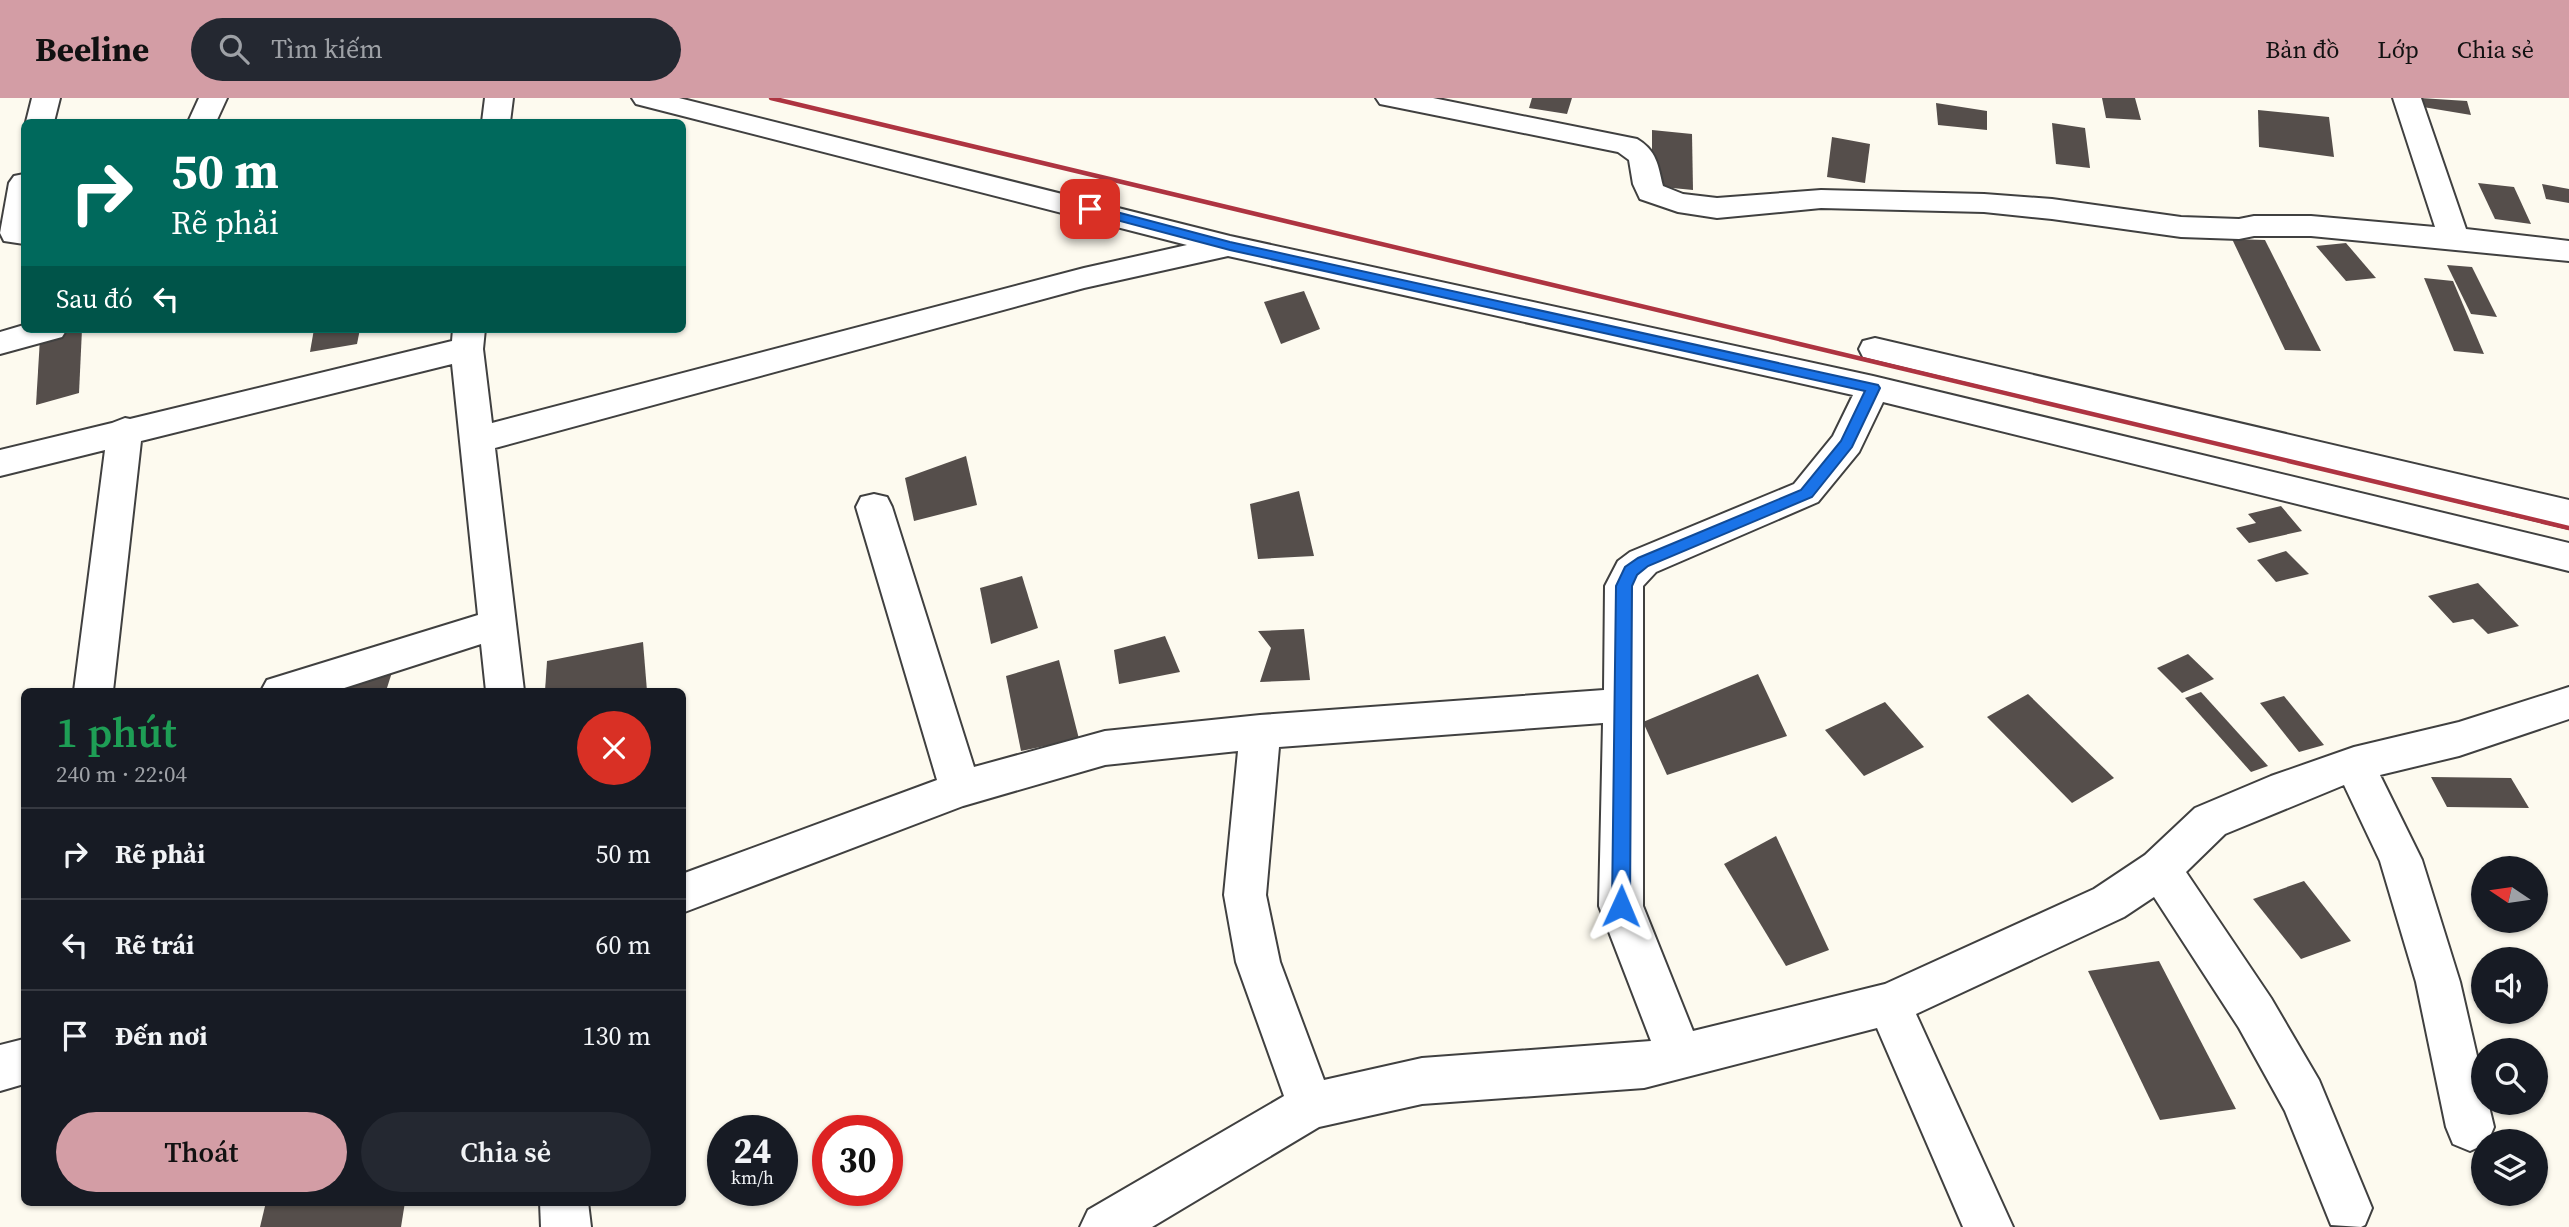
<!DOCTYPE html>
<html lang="vi">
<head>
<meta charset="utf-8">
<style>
  body { margin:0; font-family:"Source Serif 4",serif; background:#242831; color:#f1f3f6; height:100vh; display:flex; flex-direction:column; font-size:26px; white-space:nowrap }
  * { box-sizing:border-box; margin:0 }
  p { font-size:23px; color:#9ea1a6 }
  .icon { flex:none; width:38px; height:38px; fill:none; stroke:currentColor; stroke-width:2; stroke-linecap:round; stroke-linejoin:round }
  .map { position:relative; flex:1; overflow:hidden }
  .side { position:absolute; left:21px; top:590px; width:665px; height:518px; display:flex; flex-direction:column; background:#171b24; border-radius:10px; box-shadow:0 2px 5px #0004 }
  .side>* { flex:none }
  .hud { position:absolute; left:21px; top:21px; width:665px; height:214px; border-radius:10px; box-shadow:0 2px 5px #0004; background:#00695c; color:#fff; overflow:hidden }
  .needle { width:46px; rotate:283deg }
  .tools { position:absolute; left:2471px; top:758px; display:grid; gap:14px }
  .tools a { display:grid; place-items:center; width:77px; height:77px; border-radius:50%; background:#171b24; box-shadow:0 2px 5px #0004; font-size:35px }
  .speed { position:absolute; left:707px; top:1017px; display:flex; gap:14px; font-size:35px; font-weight:700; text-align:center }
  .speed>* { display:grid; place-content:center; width:91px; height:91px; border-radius:50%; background:#171b24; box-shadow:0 2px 5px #0004; line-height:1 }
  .speed small { font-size:18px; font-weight:400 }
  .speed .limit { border:10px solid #d22; background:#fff; color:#111 }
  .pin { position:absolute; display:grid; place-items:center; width:60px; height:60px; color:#fff; margin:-30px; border-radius:14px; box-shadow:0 4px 10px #0006 }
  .me { position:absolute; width:77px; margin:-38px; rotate:1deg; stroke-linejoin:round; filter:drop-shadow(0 0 5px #0008) }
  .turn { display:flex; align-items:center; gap:24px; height:147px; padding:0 35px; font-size:32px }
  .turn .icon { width:91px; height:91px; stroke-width:2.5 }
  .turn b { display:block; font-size:49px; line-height:60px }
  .then { display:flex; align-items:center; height:66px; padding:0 35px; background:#0003; gap:14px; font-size:26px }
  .round { display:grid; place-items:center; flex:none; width:74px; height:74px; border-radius:37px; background:#242831 }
  .summary { display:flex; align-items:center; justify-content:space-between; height:119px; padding:0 35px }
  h1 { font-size:42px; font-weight:600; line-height:52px; color:#1e9e55 }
  .action { display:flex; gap:14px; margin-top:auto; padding:14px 35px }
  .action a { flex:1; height:80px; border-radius:42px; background:#d39da5; color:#111; font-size:28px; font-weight:600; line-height:80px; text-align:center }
  .action a+a { background:#242831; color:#f1f3f6 }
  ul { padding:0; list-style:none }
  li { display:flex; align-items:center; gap:21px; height:91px; padding:0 35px; border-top:2px solid #363941 }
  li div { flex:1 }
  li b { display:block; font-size:26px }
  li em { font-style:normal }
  header { display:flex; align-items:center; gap:42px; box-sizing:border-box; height:98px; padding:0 35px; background:#d39da5; color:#111 }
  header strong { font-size:33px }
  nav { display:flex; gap:38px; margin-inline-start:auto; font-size:24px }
  .search { width:490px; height:63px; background:#242831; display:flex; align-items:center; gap:18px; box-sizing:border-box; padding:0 24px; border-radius:38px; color:#9ea1a6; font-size:26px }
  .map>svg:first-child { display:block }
  .building { fill:#554e4b }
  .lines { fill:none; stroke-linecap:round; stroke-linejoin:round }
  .minor-casing { stroke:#404040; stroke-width:4 }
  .minor { fill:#fff; fill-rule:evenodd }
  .rail { stroke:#ae3441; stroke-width:4.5 }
  .route { fill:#1a73e8; stroke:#114b97; stroke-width:2 }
</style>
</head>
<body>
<header>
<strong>Beeline</strong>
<div class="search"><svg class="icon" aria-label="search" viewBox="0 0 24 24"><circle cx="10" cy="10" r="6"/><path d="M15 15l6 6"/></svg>Tìm kiếm</div>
<nav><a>Bản đồ</a><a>Lớp</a><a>Chia sẻ</a></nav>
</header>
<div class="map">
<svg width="2569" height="1129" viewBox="0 0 2569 1129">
  <rect width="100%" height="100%" fill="#fdfaef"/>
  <g class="building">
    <path d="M1532 0H1572L1567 16 1529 10Z"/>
    <path d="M2102 0H2135L2141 22 2106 20Z"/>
    <path d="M2420 0 2467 3 2471 17 2423 9Z"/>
    <path d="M1936 5 1987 13V32L1938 27Z"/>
    <path d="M2258 12 2329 19 2334 59 2259 49Z"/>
    <path d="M2052 25 2085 30 2090 70 2056 66Z"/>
    <path d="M1652 32 1692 36 1693 92 1652 88Z"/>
    <path d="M1832 39 1870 46 1865 85 1827 79Z"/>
    <path d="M2478 85 2514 89 2531 126 2495 121Z"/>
    <path d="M2542 86 2569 91V105L2546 101Z"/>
    <path d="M2232 141 2265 142 2321 253 2285 252Z"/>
    <path d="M2346 145 2376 180 2346 183 2316 148Z"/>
    <path d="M2447 167 2472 169 2497 219 2471 216Z"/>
    <path d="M2424 180 2453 183 2484 256 2454 253Z"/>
    <path d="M1304 193 1320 231 1281 246 1264 204Z"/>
    <path d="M76 231H82L79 295 36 307 40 240Z"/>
    <path d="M314 231H360L357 246 310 254Z"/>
    <path d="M966 358 977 407 914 423 905 380Z"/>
    <path d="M1299 393 1314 458 1258 461 1250 406Z"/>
    <path d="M2281 408 2302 433 2249 445 2236 430 2256 425 2248 416Z"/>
    <path d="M2286 453 2309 476 2276 484 2257 462Z"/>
    <path d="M1022 478 1038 530 991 546 980 490Z"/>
    <path d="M2478 485 2519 528 2488 536 2473 521 2453 525 2428 498Z"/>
    <path d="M1304 531 1310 582 1260 584 1271 550 1258 533Z"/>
    <path d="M1165 538 1180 574 1119 586 1114 552Z"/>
    <path d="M643 544 647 593H545L547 563Z"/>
    <path d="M2188 556 2214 581 2182 595 2157 570Z"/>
    <path d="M1059 562 1079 641 1021 653 1006 578Z"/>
    <path d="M394 568 386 593H313Z"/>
    <path d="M1758 576 1787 638 1667 677 1643 624Z"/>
    <path d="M2201 594 2268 668 2251 674 2185 600Z"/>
    <path d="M2028 596 2114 680 2072 705 1987 619Z"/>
    <path d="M2284 598 2324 647 2299 654 2260 605Z"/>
    <path d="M1885 604 1924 649 1864 678 1825 632Z"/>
    <path d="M2431 679 2511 680 2529 710 2447 709Z"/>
    <path d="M1776 738 1829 852 1786 868 1724 766Z"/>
    <path d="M2304 783 2351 843 2301 861 2253 801Z"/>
    <path d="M2159 863 2236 1011 2160 1022 2088 873Z"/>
    <path d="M266 1104H405L401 1129H260Z"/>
  </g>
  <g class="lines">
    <g class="minor-casing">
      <g id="minor">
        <path d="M32 0H60L54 24H26Z"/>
        <path d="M199 0H227L216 24H188Z"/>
        <path d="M485 0H513L510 24H482Z"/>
        <path d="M632 0H679L1230 138 1873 278 2569 445V473L1883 304 1859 354 1818 404 1656 474 1643 488V808L1693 933 1885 886 2094 791 2145 757 2195 710 2271 678 2354 649 2459 624 2569 589V621L2459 658 2380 677 2422 762 2460 884 2483 984V1004H2488L2494 1029 2488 1043H2483V1047L2470 1053 2453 1046 2446 1029 2416 884 2380 763 2344 687 2225 736 2186 774 2271 900 2319 982 2372 1110 2365 1127 2361 1129 2331 1127 2285 1013 2239 930 2154 799 2124 819 1916 916 2013 1129H1963L1877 930 1644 990 1422 1006 1319 1029 1152 1129H1080L1088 1112 1284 998 1236 864 1224 797 1238 653 1105 667 963 708 682 815V776L937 682 856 409 861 399 874 396 887 399 892 409 974 669 1105 633 1260 617 1604 592 1605 488 1618 463 1630 454 1794 386 1833 338 1853 297 1228 158 1084 190 495 350 524 593H486L481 546 335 593H261L267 582 478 517 452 266 141 343 113 593H74L105 352 0 378V352L112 325 125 320 130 321 452 243 453 231H485L483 251 492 325 1084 170 1187 147 636 6ZM1603 625 1599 808 1651 943 1422 960 1324 982 1280 864 1266 797 1279 649Z"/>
        <path d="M1376 0H1433L1637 41C1657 53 1658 67 1663 88L1683 96 1717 100 1821 92 1984 96 2052 101 2181 119 2239 121 2254 118H2311L2435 129 2393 0H2421L2466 131 2569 143V163L2311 138H2254L2239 141 2181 139 2052 121 1984 114 1821 110 1717 120 1678 114 1640 101 1633 86 1629 62 1618 54 1390 8 1380 6Z"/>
        <path d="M24 76V146L4 143 0 135 9 85 14 78Z"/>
        <path d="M24 227V231H67L62 239 0 256V234Z"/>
        <path d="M1875 240 2569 402V430L1863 259 1859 251 1863 243Z"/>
        <path d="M24 941V986L0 993V947Z"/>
        <path d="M540 1104H588L591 1129H541Z"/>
      </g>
    </g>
    <use href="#minor" class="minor"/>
    <path class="rail" d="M771 0 2569 430"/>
  </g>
  <path class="route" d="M1090 107 1230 144 1878 287 1880 290 1852 349 1812 399 1648 468 1637 477 1632 488 1630 808 1627 814 1621 816 1614 814 1612 808 1616 488 1625 469 1638 460 1801 392 1841 343 1865 293 1230 152 1086 114 1084 111Z"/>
</svg>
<div class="tools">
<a><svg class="needle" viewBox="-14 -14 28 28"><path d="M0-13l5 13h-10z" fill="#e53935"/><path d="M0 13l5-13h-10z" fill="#9ea1a6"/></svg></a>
<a><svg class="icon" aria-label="sound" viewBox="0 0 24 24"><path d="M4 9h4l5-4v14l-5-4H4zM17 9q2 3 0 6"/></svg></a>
<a><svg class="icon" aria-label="search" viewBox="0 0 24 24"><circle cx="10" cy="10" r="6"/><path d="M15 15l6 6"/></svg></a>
<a><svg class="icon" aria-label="layers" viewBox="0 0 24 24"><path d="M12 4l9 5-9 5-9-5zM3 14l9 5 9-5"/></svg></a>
</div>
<div class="speed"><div>24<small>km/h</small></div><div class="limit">30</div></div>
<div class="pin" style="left:1090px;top:111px;background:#d93025"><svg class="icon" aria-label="arrive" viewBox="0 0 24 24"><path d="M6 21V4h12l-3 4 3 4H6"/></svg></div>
<svg class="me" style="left:1621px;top:808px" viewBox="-20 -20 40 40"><path d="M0-17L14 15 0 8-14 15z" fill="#1a73e8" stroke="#fff" stroke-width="4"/></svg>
<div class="hud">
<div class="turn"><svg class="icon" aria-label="right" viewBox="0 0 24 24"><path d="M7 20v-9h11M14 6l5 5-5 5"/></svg><div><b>50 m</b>Rẽ phải</div></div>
<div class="then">Sau đó<svg class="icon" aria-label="left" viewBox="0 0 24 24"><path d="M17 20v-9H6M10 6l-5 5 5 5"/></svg></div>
</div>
<section class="side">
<div class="summary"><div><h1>1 phút</h1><p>240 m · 22:04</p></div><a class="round" style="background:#d93025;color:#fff"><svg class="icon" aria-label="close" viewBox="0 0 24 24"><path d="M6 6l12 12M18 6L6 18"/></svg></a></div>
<ul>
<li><svg class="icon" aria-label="right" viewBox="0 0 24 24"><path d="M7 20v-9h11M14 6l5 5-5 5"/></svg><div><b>Rẽ phải</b></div><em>50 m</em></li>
<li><svg class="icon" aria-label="left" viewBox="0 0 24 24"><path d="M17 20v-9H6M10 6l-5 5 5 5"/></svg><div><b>Rẽ trái</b></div><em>60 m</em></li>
<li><svg class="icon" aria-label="arrive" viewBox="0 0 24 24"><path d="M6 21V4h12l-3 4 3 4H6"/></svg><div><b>Đến nơi</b></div><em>130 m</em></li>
</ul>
<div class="action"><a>Thoát</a><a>Chia sẻ</a></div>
</section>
</div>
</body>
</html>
